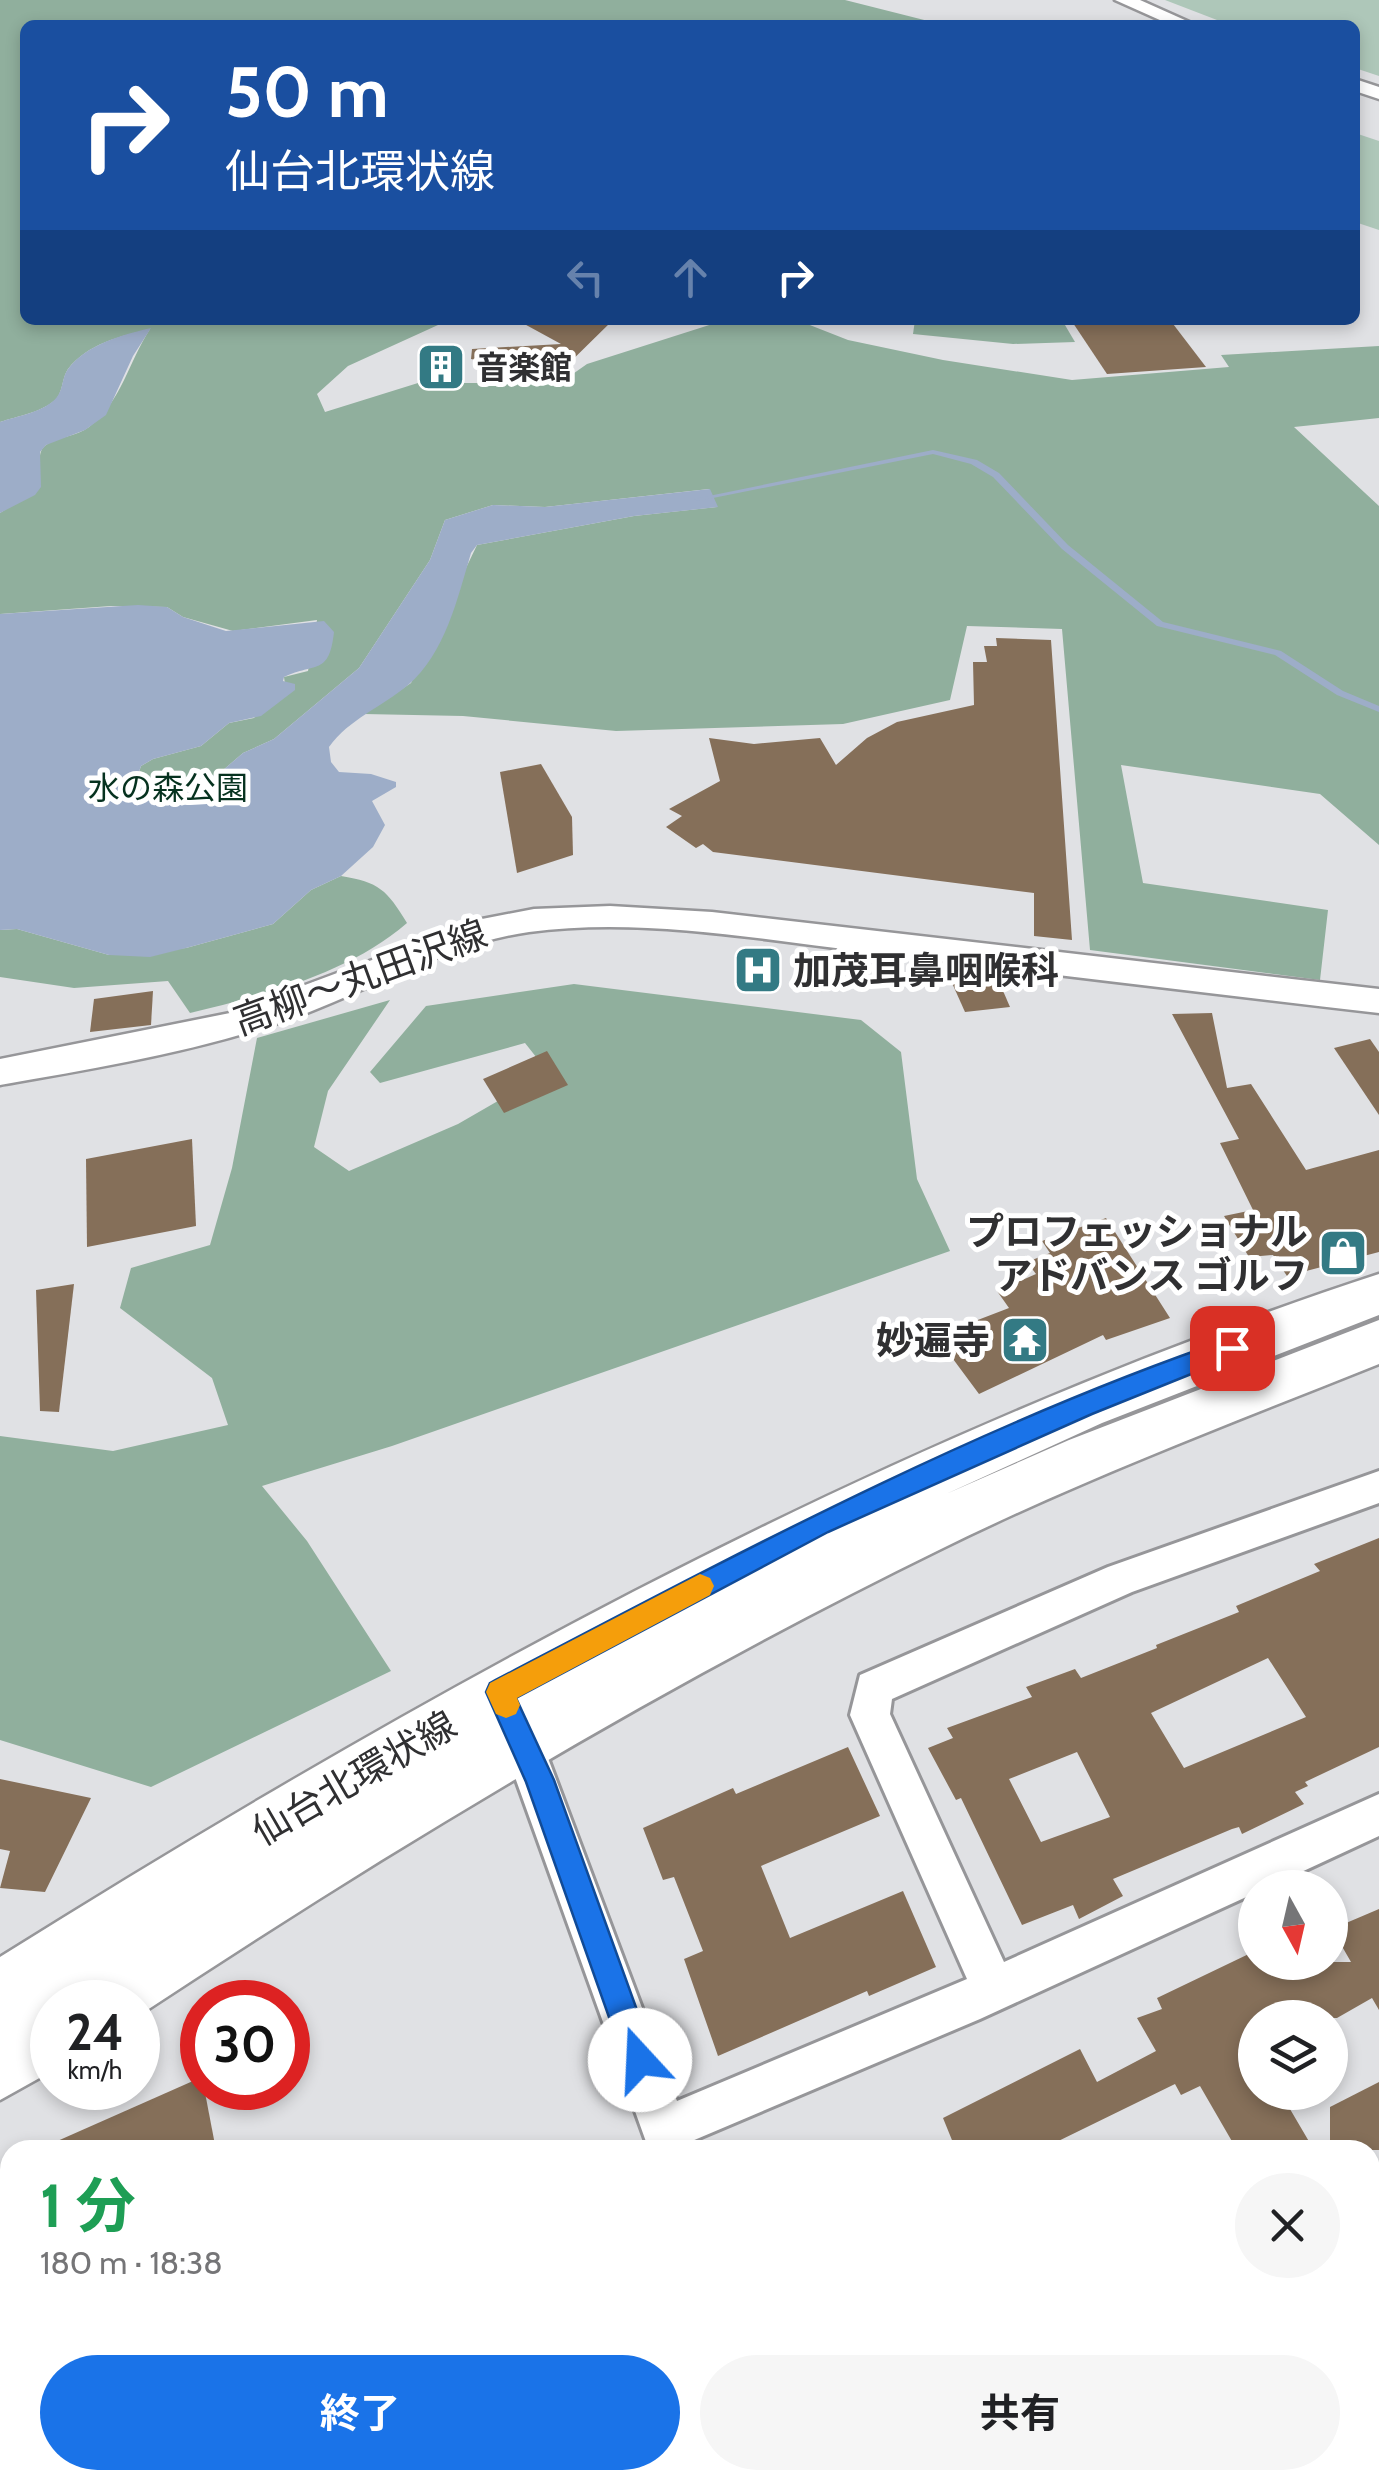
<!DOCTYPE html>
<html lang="ja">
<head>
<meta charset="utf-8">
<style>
  body { margin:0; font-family:Cabin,"Noto Sans JP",sans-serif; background:#f6f6f6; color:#202124; height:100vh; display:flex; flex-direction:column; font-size:38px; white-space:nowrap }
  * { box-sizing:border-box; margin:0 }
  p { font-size:32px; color:#757577 }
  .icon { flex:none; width:55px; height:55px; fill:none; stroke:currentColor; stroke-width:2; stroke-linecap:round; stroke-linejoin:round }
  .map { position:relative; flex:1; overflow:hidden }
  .panel { position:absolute; left:0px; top:2140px; width:1380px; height:350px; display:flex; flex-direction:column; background:#fff; border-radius:30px 30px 0 0; box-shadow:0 5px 15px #0003 }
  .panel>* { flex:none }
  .guide { position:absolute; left:20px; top:20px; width:1340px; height:305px; border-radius:15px; box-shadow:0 5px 15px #0003; background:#1a4fa0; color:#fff; overflow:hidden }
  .needle { width:65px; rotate:172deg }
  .fabs { position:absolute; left:1238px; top:1870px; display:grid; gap:20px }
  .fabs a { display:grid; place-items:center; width:110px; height:110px; border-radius:50%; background:#fff; box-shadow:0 5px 15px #0003; font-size:50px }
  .speed { position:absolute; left:30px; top:1980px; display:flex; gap:20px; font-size:50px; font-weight:700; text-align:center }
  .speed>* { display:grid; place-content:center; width:130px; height:130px; border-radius:50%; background:#fff; box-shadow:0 5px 15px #0003; line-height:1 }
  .speed small { font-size:25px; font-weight:400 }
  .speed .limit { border:15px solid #d22; background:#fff; color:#111 }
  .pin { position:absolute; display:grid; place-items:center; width:85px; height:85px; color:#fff; margin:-42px; border-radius:20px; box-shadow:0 5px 15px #0006 }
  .me { position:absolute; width:110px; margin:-55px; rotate:340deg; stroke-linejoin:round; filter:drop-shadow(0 0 8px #0008) }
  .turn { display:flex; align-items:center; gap:35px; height:210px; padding:0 40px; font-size:45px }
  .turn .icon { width:130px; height:130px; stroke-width:2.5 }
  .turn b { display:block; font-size:70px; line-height:85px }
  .lanes { display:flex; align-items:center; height:95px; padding:0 40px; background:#0003; justify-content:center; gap:50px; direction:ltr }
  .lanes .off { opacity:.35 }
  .round { display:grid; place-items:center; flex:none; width:105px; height:105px; border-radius:52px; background:#f6f6f6 }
  .overview { display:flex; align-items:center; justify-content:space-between; height:170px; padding:0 40px }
  h1 { font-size:60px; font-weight:700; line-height:75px; color:#1e9e55 }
  .button { display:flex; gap:20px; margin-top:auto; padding:20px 40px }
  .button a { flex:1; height:115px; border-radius:60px; background:#1a73e8; color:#fff; font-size:40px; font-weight:700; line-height:115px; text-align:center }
  .button a+a { background:#f6f6f6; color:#202124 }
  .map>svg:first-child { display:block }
  .green { fill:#aec7b9 }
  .forest { fill:#90af9d }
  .water { fill:#9dadc8 }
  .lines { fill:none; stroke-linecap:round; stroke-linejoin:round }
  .stream { fill:#9dadc8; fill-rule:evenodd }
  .building { fill:#856f59; fill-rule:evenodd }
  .minor-casing { stroke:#969699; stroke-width:6 }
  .tertiary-casing { stroke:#969699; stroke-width:5 }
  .secondary-casing { stroke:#969699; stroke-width:5 }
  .primary-casing { stroke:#969699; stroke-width:5 }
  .minor { fill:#fff; fill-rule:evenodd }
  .tertiary { fill:#fff; fill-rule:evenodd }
  .secondary { fill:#fff; fill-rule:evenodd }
  .primary { fill:#fff; fill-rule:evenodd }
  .route { fill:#1a73e8; stroke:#114b97; stroke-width:2.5 }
  .slow { fill:#f59e0b }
  .labels { text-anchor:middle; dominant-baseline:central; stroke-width:10; stroke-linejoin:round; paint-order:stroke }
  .far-poi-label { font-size:32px; font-weight:bold; fill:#303032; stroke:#fff; text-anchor:start }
  .far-park-label { font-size:32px; fill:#06321f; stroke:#fff }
  .poi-label { font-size:38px; font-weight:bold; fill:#303032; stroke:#fff; text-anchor:end }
  .street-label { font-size:38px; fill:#303032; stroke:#fff }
</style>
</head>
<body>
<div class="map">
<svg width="1379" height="2490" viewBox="0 0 1379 2490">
  <rect width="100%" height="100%" fill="#e0e1e4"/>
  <g class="green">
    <path d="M1165 0H1379V76L1355 68V25H1230Z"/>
    <path d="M1355 133 1379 141V230L1355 222Z"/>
  </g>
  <g class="forest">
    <path d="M0 0H845L944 25H25V320H449L348 366 317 394 325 412 418 383H560L587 364 725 320H797L848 340 943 360 1072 380 1229 367 1221 355 1379 346V418L1294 427 1379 506V845L1320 794 1121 765 1143 883 1328 910 1320 980 1090 950 1062 629 967 626 950 700 843 724 616 731 463 716 364 714 411 683 477 545 634 516 717 507 709 489 545 507 493 505 445 520 430 560 359 668 274 739 243 753 222 771 206 779 145 783 137 778 141 766 153 759 201 746 229 723 254 718 285 684 284 677 308 671 317 620 233 631 183 617 167 607 111 606 0 614V513C15 504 30 491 38 474 42 465 36 452 46 445 58 436 76 437 89 427 122 401 128 363 150 329 121 336 87 344 68 369 62 378 63 390 57 398 44 412 18 416 0 422Z"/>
    <path d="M915 320H1062L1075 342 1013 344 913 334Z"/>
    <path d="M341 876C379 882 387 890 407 923 348 974 264 995 190 1013L168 981 74 988 0 977V930L17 929 109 955 186 948 273 924 311 890Z"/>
    <path d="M574 984 861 1020 901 1052 917 1179 950 1251 392 1446 262 1486 307 1541 391 1671 151 1787 0 1740V1436L113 1451 228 1425 212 1378 120 1308 131 1268 210 1245 232 1168 257 1038 390 1000 328 1091 314 1147 349 1171 458 1124 548 1072 525 1043 380 1083 370 1072 426 1006Z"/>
  </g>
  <g class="water">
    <path d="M151 328 133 356 106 415 85 430 46 445 40 452 41 487 35 495 0 513V422C17 416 45 412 57 397 63 390 62 377 68 369 87 344 122 335 151 328Z"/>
    <path d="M710 489 718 507 634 516 477 545 471 553C458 597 445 654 408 685 382 707 349 719 329 747L331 762 339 772 371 774 396 782V787L372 801 385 825 373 847 341 876 311 890 273 924 186 948 150 957 109 955 17 929 0 930V614L138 605 167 607 183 617 226 631 324 621 334 632C329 676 316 662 284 677L283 681 295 684V690L261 716 229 723 201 746 153 759 141 766 137 777 145 783 206 779 222 771 243 753 274 739 359 668 430 560 445 520 493 505 545 507Z"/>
  </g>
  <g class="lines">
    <path class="stream" d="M933 450 977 460 999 473 1068 545 1163 622 1281 651 1343 691 1379 706V712L1337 695 1275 655 1157 626 1062 549 993 477 971 464 933 454 698 501 694 499Z"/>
  </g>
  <g class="building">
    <path d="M517 320H613L555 377 471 359 472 349 561 344Z"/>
    <path d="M1071 320H1170L1206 367 1107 374Z"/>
    <path d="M996 638 1051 640 1072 940 1034 936V893L713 852 703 844 696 848 666 827 682 816 669 809 720 781 709 738 754 744 820 738 836 765 867 738 897 722 974 705 973 662H987L984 646H997Z"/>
    <path d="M541 764 572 817 573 855 517 873 500 772Z"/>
    <path d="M997 977 1010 1007 965 1012 952 983Z"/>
    <path d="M153 991 151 1025 90 1032 94 999Z"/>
    <path d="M1212 1013 1227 1088 1251 1084 1306 1170 1379 1150V1252L1287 1276 1273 1255 1249 1257 1224 1216 1253 1210 1220 1143 1239 1139 1172 1014Z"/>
    <path d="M1370 1039 1379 1052V1115L1334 1048Z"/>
    <path d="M547 1051 568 1085 504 1113 483 1079Z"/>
    <path d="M192 1139 196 1226 87 1247 86 1159Z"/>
    <path d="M1106 1218 1170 1318 1106 1340 1103 1335 979 1394 936 1336 1009 1308 997 1291 1036 1274 1027 1262 1050 1253 1042 1241Z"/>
    <path d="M74 1284 59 1412 40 1411 36 1290Z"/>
    <path d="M1379 1538V1747L1305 1782 1308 1786 1295 1792 1304 1804 1242 1834 1239 1827 1232 1829 1113 1879 1123 1896 1079 1919 1073 1905 1022 1925 961 1798 956 1800 928 1748 953 1738 947 1728 1032 1697 1026 1687 1075 1669 1081 1678 1157 1648 1156 1645 1239 1612 1236 1606 1320 1571 1314 1564ZM1268 1658 1306 1717 1184 1768 1151 1713ZM1077 1752 1110 1817 1041 1842 1009 1779Z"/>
    <path d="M848 1747 880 1816 761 1866 790 1938 903 1891 936 1967 869 1996 867 1991 718 2056 684 1959 703 1951 674 1877 663 1880 643 1828 733 1788 736 1794Z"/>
    <path d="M0 1779 91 1798 45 1892 0 1888 10 1851 0 1849Z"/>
    <path d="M1379 1909V2010L1372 1998 1337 2018H1255V2092H1280L1314 2150H1237L1200 2086 1181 2095 1175 2084 1040 2150H956L943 2118 1080 2049 1097 2082 1156 2051 1137 2018 1162 2009 1157 1998 1255 1951V1962H1351L1332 1929Z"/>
    <path d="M202 2077 216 2150H37Z"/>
    <path d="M1379 2082V2150H1330V2107Z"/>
  </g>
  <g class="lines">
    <g class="minor-casing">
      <g id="minor">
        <path d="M1379 1471V1503L1132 1592 892 1699 890 1714 1004 1962 1379 1794V1836L1267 1888H1255V1893L980 2019 692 2141 695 2150H649L497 1727 503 1713 517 1708 531 1713 677 2101 967 1979 850 1715 860 1675 1108 1567Z"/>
        <path d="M1379 2216V2265L1370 2268V2220Z"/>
        <path d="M766 2480H818L821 2490H769Z"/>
        <path d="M874 2480H941L937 2490H870Z"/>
      </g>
    </g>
    <g class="tertiary-casing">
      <path id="tertiary" d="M610 906 712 912 1379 989V1013C1209 993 1038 973 868 952 757 939 640 917 529 932 443 944 368 992 288 1020 194 1052 97 1068 0 1085V1059L230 1013 482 919 534 909Z"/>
    </g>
    <g class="secondary-casing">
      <g id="secondary">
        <path d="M1115 0H1140L1196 25H1171Z"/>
        <path d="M1355 79 1379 87V99L1355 91Z"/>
      </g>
    </g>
    <g class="primary-casing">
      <path id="primary" d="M1379 1274V1315L1102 1423 946 1494 1069 1440 1379 1320V1364C1232 1423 1083 1479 941 1549 663 1685 395 1846 138 2016V2002H52V2071L0 2100V1957C436 1684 889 1435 1379 1274Z"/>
    </g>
    <use href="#minor" class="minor"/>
    <use href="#tertiary" class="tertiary"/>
    <use href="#secondary" class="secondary"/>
    <use href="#primary" class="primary"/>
  </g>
  <path class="route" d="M1232 1338 1241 1341 1244 1348 1241 1354 1092 1414 828 1532 516 1698 554 1780 655 2060 651 2071 640 2076 628 2071 526 1782 486 1692 490 1683C729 1558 976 1425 1232 1338Z"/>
  <path class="slow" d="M700 1574 710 1578 714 1586 710 1595 517 1698 520 1705 516 1714 506 1718 496 1714 486 1692 490 1683Z"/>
  <defs>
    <g id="building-square" transform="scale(2.5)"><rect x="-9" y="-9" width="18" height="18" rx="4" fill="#337a84" stroke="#fff"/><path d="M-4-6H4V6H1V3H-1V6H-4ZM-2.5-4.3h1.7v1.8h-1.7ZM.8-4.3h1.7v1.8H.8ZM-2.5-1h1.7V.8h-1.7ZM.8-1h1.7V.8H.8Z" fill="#fff"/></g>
    <g id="hospital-square" transform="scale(2.5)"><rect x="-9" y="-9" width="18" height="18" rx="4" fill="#337a84" stroke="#fff"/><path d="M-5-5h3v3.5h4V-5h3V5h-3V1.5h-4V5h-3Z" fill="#fff"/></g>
    <g id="shop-square" transform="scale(2.5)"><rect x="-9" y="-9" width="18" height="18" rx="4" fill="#337a84" stroke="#fff"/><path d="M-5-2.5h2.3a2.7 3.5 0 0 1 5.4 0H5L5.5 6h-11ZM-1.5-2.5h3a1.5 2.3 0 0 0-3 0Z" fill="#fff"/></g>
    <g id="temple-square" transform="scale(2.5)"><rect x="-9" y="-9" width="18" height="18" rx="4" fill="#337a84" stroke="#fff"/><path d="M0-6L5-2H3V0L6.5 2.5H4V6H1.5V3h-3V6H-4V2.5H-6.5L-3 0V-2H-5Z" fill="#fff"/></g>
  </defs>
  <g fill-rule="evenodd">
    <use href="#building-square" x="441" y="367"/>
    <use href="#hospital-square" x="758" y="970"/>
    <use href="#shop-square" x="1343" y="1253"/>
    <use href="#temple-square" x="1025" y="1340"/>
  </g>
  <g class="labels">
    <g class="far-poi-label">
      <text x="476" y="367">音楽館</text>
    </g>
    <g class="far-park-label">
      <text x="168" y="787">水の森公園</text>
    </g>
    <g class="poi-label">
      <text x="793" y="970" text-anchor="start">加茂耳鼻咽喉科</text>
      <text x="1308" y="1231">プロフェッショナル<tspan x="1308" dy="44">アドバンス ゴルフ</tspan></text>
      <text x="990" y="1340">妙遍寺</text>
    </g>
    <g class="street-label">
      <text transform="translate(360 977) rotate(-20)">高柳～丸田沢線</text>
      <text transform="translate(354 1778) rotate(-30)">仙台北環状線</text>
    </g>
  </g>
</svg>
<div class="fabs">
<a><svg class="needle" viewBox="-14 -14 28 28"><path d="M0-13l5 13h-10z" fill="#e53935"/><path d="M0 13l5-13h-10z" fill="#757577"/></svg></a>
<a><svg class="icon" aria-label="layers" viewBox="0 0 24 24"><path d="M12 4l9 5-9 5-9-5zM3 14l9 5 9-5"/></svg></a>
</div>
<div class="speed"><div>24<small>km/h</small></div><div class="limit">30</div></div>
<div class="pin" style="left:1232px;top:1348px;background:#d93025"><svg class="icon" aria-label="arrive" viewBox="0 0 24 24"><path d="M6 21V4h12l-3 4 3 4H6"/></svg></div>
<svg class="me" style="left:640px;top:2060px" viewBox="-20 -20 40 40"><circle r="19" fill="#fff"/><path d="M0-13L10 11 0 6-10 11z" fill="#1a73e8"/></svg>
<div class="guide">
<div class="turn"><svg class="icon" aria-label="right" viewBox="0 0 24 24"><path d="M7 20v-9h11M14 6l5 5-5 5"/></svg><div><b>50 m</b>仙台北環状線</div></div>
<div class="lanes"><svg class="icon off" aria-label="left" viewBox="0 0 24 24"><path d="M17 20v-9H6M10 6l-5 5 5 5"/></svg><svg class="icon off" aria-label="ahead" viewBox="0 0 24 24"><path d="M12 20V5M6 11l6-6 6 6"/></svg><svg class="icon" aria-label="right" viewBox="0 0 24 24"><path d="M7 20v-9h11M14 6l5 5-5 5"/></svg></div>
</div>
<section class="panel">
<div class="overview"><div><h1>1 分</h1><p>180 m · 18:38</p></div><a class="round"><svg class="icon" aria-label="close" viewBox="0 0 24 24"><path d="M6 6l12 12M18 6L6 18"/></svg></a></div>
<div class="button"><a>終了</a><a>共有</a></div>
</section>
</div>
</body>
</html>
